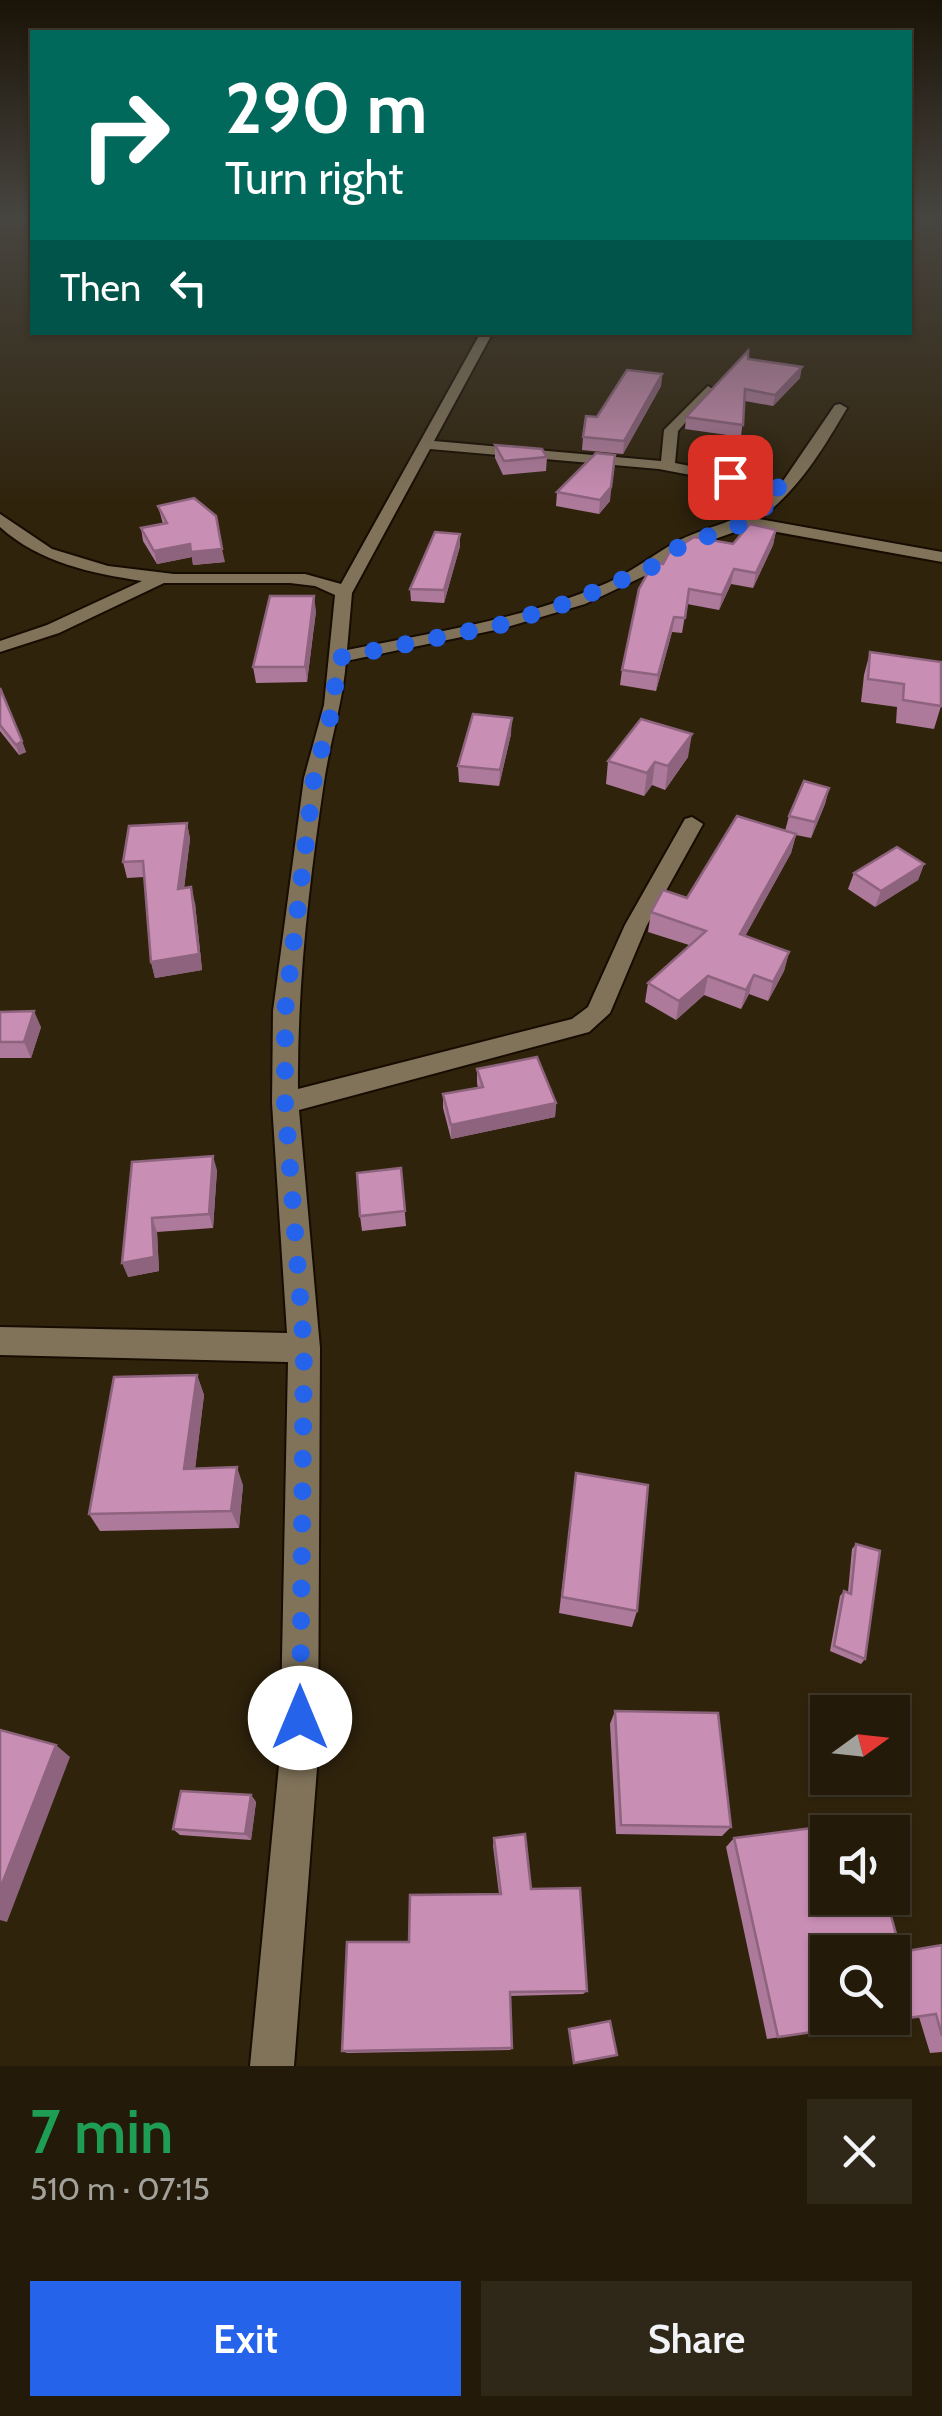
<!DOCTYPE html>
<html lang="en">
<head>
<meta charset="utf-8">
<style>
  body { margin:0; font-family:Cabin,sans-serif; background:#2f2717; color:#f1f3f6; height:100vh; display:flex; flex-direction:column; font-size:38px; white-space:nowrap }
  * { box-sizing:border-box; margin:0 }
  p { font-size:32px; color:#a3a19c }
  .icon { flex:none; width:55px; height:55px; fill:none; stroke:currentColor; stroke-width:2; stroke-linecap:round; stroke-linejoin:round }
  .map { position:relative; height:2066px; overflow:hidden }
  .drawer { display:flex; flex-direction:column; background:#231a09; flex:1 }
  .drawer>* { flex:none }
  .top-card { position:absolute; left:30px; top:30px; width:882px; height:305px; border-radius:0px; box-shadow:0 2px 8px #0004,0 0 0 2px #40382a; background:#00695c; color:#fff; overflow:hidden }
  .needle { width:65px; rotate:75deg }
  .controls { position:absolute; left:810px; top:1695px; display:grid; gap:20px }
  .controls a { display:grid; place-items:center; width:100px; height:100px; border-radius:0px; background:#231a09; box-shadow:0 2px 8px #0004,0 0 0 2px #40382a; font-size:50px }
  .pin { position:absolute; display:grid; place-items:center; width:85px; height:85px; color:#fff; margin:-42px; border-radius:20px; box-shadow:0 5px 15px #0006 }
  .me { position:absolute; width:110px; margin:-55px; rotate:0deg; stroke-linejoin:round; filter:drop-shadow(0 0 8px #0008) }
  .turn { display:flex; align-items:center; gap:35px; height:210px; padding:0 30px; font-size:45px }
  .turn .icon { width:130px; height:130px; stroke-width:2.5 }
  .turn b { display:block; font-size:70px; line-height:85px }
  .then { display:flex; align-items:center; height:95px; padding:0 30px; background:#0003; gap:20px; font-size:38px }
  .round { display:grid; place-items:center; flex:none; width:105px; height:105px; border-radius:0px; background:#2f2717 }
  .summary { display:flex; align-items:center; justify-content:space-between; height:170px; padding:0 30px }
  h1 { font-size:60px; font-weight:600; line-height:75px; color:#1e9e55 }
  .action { display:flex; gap:20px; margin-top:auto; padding:20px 30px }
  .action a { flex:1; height:115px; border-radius:0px; background:#2563eb; color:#fff; font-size:40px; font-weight:600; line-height:115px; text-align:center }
  .action a+a { background:#2f2717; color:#f1f3f6 }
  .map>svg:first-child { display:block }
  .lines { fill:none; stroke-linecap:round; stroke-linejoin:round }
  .street-casing { stroke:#170c00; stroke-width:4 }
  .street { fill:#81735a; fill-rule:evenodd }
  .wall { fill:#ad7a9b }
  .shaded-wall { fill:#8d637e }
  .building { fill:#c98eb4; stroke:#8d637e; stroke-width:2.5; fill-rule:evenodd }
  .route { stroke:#2563eb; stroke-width:18; stroke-dasharray:0 32.4 }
</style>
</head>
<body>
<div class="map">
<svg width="942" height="2066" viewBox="0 0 942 2066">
  <rect width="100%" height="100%" fill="#2f230c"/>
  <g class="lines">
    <g class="street-casing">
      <path id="street" d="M481 332 492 334 434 441 661 461 664 430 708 386 714 390 678 431 675 463 781 484 835 405 840 404 847 408C823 449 798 491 759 519L942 552V562L749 527 692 547 659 569 585 604 500 629 346 661C343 702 330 741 324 782 309 883 297 987 298 1089L572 1019 588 1007 625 925 685 819 692 817 703 824 647 925 610 1013 589 1032 299 1110 320 1348 318 1755 294 2066H250L280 1755 288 1362 0 1355V1327L287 1333 272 1103 273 1011 304 778 324 705 335 595 315 586 290 583H164L59 633 0 652V641L47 625 142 581C91 573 40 563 0 527V514L52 549 108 566 174 574H305L341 584ZM430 449 659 469 774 491C740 525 719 521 680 540 655 553 634 571 607 583 525 619 435 632 347 650L352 593Z"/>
    </g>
    <use href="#street" class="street"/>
  </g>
  <g class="wall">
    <path d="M748 359 800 378 773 406 745 401 741 437 685 429 686 417Z"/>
    <path d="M662 374 661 386 623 454 582 450 583 437 597 417Z"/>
    <path d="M495 445 547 457 546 471 503 475 495 458Z"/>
    <path d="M557 492 610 501 599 514 556 506Z"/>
    <path d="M158 506 225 562 193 565 192 557 157 564 143 541 141 528 163 524Z"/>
    <path d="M776 530 773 545 753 588 731 584 719 610 687 604 682 633 672 632 656 691 620 685 622 670 663 564Z"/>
    <path d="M460 546 444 603 411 601 410 589Z"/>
    <path d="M316 611 307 682 256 683 253 667Z"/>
    <path d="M870 652 941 706 934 729 896 723 897 707 861 702 864 675Z"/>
    <path d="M0 688 26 752 19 755 0 731Z"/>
    <path d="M511 734 499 786 459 782 458 766Z"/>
    <path d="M688 757 665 790 652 785 644 796 606 784 608 761Z"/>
    <path d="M829 788 825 804 811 838 796 835 791 853 745 936 789 952 784 971 768 1001 749 994 741 1009 704 995 676 1020 645 1002 648 983 689 945 648 932 651 912 687 898 785 831 789 816Z"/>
    <path d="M187 823 190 839 184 888 195 903 202 970 155 978 151 962 144 877 127 878 123 862Z"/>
    <path d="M924 864 918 880 875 907 848 889 854 873Z"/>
    <path d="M0 1012 41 1027 31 1058H0Z"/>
    <path d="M477 1069 556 1103 555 1117 451 1139 443 1108V1094L478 1088 477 1083Z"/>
    <path d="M132 1162 217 1170 213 1228 157 1232 159 1271 128 1277Z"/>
    <path d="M401 1168 406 1226 362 1231 360 1216Z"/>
    <path d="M197 1375 204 1395 195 1468 243 1485 239 1528 100 1531 89 1514Z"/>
    <path d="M576 1473 637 1611 632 1627 559 1613Z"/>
    <path d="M856 1544 865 1659 861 1664 830 1651 840 1596 844 1591 848 1592 852 1549Z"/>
    <path d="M615 1711 731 1827 722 1836 616 1834 610 1724Z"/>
    <path d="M251 1795 256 1802 251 1840 180 1835 173 1829Z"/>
    <path d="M494 1838 531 1889 587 1991 583 1994 510 1996 512 2048 510 2050 347 2053 342 2051 409 1942 499 1894 493 1846Z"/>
    <path d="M734 1838 828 1898 901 1952 942 1945V2052L930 2053 919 2017 767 2039 726 1847Z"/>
  </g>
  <g class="shaded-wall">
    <path d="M802 367 800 378 773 406 775 395Z"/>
    <path d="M662 374 661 386 623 454 624 441Z"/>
    <path d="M615 455 610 501 599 514 600 500Z"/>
    <path d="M776 530 773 545 753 588 756 573Z"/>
    <path d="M460 534V546L444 603V590Z"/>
    <path d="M190 544 222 549 225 562 193 565 192 557 157 564 154 551Z"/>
    <path d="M734 569 731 584 719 610 722 595Z"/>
    <path d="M314 596 316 611 307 682 305 667Z"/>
    <path d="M674 617 672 632 656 691 658 675Z"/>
    <path d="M512 718 511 734 499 786 500 770Z"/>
    <path d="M692 734 688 757 665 790 668 766Z"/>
    <path d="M22 741 26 752 19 755 16 745Z"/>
    <path d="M655 762 652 785 644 796 647 773Z"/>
    <path d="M829 788 825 804 811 838 815 822Z"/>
    <path d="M187 823 190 839 182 905 178 889Z"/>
    <path d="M796 834 791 853 736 953 740 934Z"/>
    <path d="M924 864 918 880 875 907 881 891Z"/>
    <path d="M191 887 195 903 202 970 155 978 151 962Z"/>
    <path d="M789 952 784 971 768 1001 773 982Z"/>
    <path d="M754 975 749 994 741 1009 746 990Z"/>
    <path d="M708 976 704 995 676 1020 679 1001Z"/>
    <path d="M34 1011 41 1027 31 1058 24 1042Z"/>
    <path d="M556 1103 555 1117 451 1139V1125Z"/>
    <path d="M213 1156 217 1170 213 1228 209 1214Z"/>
    <path d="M152 1218 157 1232 159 1271 128 1277 122 1263Z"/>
    <path d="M197 1375 204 1395 193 1487 184 1469Z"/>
    <path d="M237 1467 243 1485 239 1528 231 1511Z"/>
    <path d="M56 1745 70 1757 7 1922 0 1920V1889Z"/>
    <path d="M251 1795 256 1802 251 1840 245 1834Z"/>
  </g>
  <g class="building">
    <path d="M748 351V359L802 367 775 395 745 389 743 425 686 417Z"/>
    <path d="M627 370 662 374 624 441 583 437 586 416 597 417Z"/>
    <path d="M495 445 542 449 547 457 504 461Z"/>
    <path d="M596 453 615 455 611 487 600 500 557 492Z"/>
    <path d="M194 498 216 516 222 549 191 552 190 544 154 551 141 528 167 523 158 506Z"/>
    <path d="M750 524 776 530 756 573 734 569 722 595 689 589 685 618 674 617 658 675 622 670 639 589 654 562 663 564 669 553 694 537 733 544Z"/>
    <path d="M435 532 460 534 444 590 410 589Z"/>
    <path d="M270 596H314L305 667H253Z"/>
    <path d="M870 652 941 662V706L903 700 904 684 868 679Z"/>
    <path d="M0 688 22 741 16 745 0 725Z"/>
    <path d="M473 714 512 718 500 770 458 766Z"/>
    <path d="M641 719 692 734 668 766 655 762 647 773 608 761Z"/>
    <path d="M804 781 829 788 815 822 789 816Z"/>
    <path d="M737 816 796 834 740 934 789 952 773 982 754 975 746 990 708 976 679 1001 648 983 706 931 651 912 663 890 687 898Z"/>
    <path d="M187 823 178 889 191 887 199 954 151 962 143 861 123 862 129 826Z"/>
    <path d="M897 847 924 864 881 891 854 873Z"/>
    <path d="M34 1011 24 1042H0V1012Z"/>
    <path d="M537 1057 556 1103 451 1125 443 1094 483 1087 477 1069Z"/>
    <path d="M213 1156 209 1214 152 1218 154 1257 122 1263 132 1162Z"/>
    <path d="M401 1168 405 1211 360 1216 357 1173Z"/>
    <path d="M197 1375 184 1469 237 1467 231 1511 89 1514 114 1377Z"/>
    <path d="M576 1473 648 1485 637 1611 562 1597Z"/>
    <path d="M856 1544 880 1551 865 1659 834 1646 844 1591 851 1594Z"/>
    <path d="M615 1711 718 1713 731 1827 621 1825Z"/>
    <path d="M0 1730 56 1745 0 1889Z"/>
    <path d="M181 1791 251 1795 245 1834 173 1829Z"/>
    <path d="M836 1825 837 1832H828V1898H886L901 1952 942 1945V2036L936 2014 778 2037 734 1838ZM828 1952H892V2018H828Z"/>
    <path d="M525 1834 531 1889 580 1888 587 1991 510 1992 512 2048 342 2051 347 1942H409L410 1895 501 1894 494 1838Z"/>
    <path d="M610 2021 617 2055 574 2063 569 2029Z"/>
  </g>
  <linearGradient id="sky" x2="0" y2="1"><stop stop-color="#1a1307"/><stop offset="0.43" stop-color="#474540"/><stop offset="1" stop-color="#474540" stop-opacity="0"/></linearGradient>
  <rect width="942" height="504" fill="url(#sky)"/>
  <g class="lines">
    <path class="route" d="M300 1718 304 1348 285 1103V1011L314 778 333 706 338 658 500 625 573 601 654 566 680 546 748 522 784 490 764 482 730 477"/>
  </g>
</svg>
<div class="controls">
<a><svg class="needle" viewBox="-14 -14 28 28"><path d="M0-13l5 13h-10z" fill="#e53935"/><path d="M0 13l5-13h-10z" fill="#a3a19c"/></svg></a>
<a><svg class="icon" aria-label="sound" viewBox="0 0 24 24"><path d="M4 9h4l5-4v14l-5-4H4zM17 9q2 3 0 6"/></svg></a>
<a><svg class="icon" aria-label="search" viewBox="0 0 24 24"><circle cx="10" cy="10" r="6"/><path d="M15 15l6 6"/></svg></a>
</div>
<div class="pin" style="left:730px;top:477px;background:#d93025"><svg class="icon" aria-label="arrive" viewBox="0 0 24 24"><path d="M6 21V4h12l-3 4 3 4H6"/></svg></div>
<svg class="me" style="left:300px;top:1718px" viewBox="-20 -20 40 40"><circle r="19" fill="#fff"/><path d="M0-13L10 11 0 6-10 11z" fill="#2563eb"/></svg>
<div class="top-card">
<div class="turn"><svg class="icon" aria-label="right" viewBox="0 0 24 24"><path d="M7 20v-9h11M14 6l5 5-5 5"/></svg><div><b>290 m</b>Turn right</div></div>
<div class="then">Then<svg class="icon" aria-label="left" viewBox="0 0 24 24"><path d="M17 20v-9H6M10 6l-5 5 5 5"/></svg></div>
</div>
</div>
<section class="drawer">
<div class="summary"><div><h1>7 min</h1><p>510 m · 07:15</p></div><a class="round"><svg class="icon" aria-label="close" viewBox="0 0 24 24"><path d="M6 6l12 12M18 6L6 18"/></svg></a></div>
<div class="action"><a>Exit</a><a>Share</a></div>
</section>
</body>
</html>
